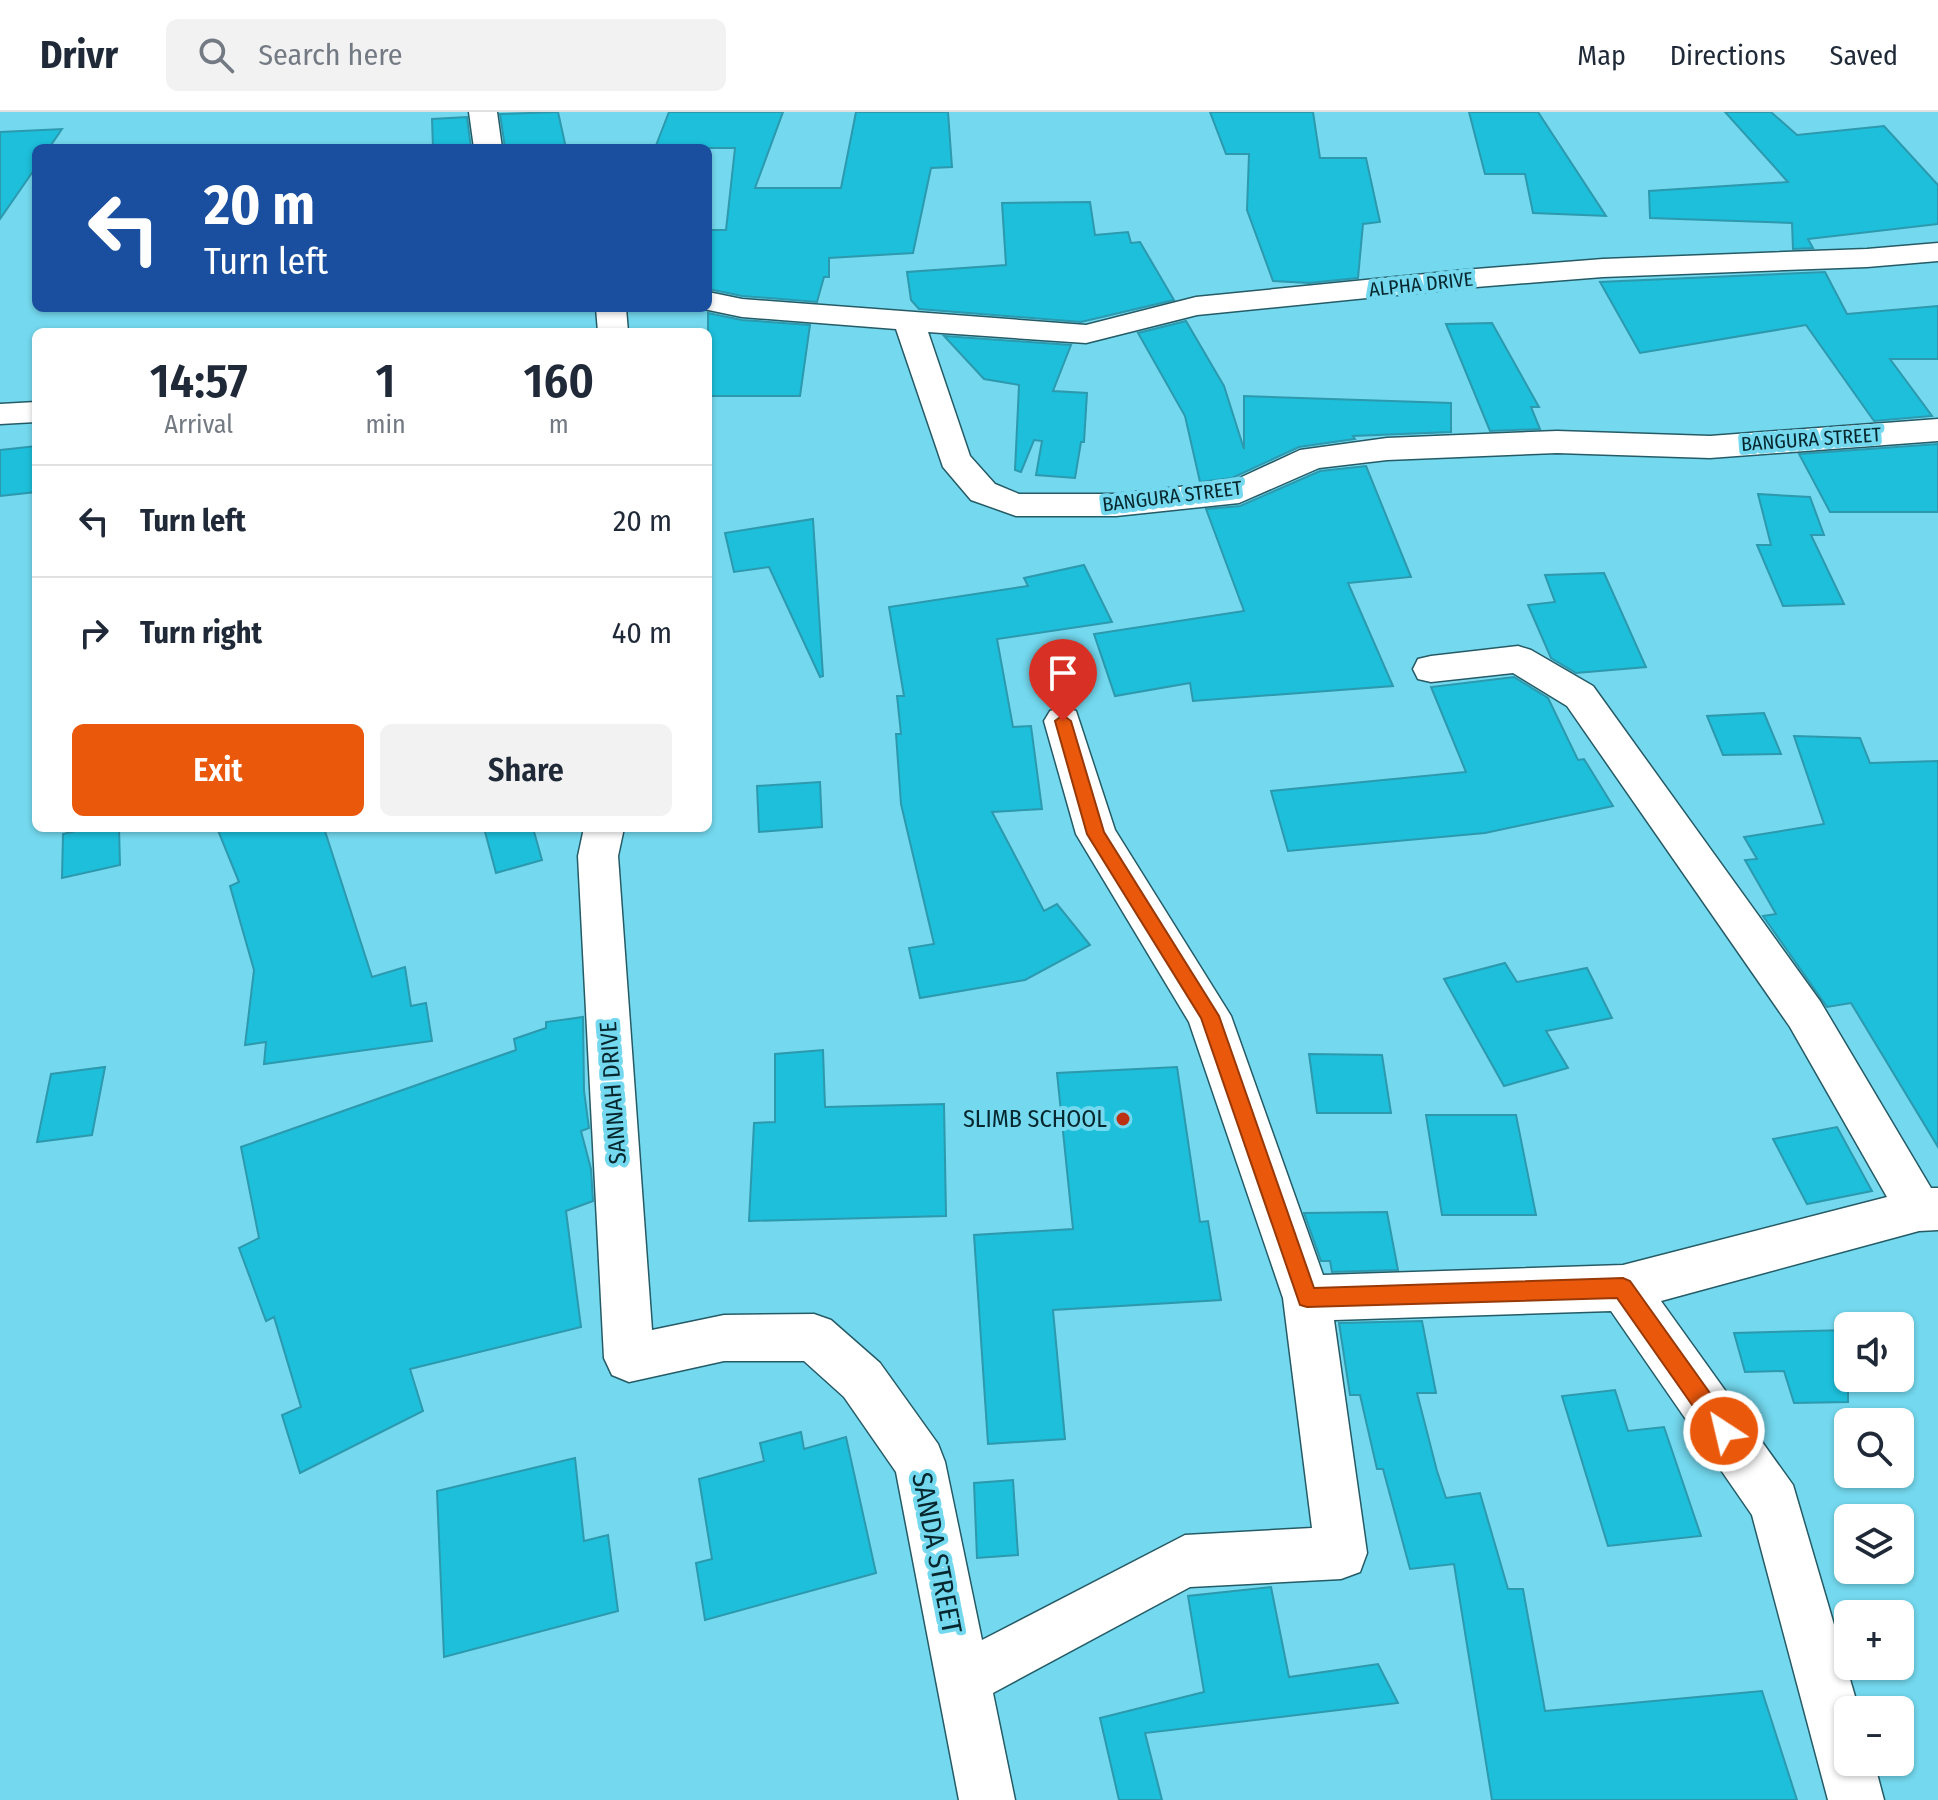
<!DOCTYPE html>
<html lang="en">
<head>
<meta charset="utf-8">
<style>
  body { margin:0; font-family:"Fira Sans Condensed",sans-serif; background:#f2f2f3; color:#1f2937; height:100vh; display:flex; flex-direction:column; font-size:30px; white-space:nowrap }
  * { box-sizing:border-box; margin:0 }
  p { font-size:26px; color:#747a83 }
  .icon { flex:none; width:44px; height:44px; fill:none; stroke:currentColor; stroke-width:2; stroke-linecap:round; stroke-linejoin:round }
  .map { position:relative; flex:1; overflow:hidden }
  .drawer { position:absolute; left:32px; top:216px; width:680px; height:504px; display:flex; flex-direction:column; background:#fff; border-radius:12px; box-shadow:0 2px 6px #0004 }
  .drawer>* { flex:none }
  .guide { position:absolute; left:32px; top:32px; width:680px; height:168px; border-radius:12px; box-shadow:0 2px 6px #0004; background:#1a4fa0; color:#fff; overflow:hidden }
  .tools { position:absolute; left:1834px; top:1200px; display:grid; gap:16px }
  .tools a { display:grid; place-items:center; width:80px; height:80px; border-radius:12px; background:#fff; box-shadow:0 2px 6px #0004; font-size:40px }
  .pin { position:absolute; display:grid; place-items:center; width:68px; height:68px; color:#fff; margin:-82px -34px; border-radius:50% 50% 50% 0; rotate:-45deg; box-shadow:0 0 8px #0007 }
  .pin .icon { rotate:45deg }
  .me { position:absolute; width:88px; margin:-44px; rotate:325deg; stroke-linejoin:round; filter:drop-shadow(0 0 6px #0008) }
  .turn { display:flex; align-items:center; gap:28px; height:168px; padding:0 40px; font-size:36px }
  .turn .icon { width:104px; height:104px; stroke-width:2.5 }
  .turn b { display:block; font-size:56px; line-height:68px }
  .eta { display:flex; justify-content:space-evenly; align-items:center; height:136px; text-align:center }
  .eta b { font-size:48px; font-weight:600; line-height:56px }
  .action { display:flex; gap:16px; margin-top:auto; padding:16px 40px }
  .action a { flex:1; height:92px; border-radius:12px; background:#ea580c; color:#fff; font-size:32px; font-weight:600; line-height:92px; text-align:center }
  .action a+a { background:#f2f2f3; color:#1f2937 }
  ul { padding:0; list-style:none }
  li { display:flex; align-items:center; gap:24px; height:112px; padding:0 40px; border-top:2px solid #e0e1e3 }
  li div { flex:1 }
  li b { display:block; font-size:30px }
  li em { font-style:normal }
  header { display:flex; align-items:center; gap:48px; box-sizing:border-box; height:112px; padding:0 40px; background:#fff; border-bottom:2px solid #e0e1e3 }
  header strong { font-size:38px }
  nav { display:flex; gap:44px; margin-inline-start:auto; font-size:28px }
  .search { width:560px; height:72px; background:#f2f2f3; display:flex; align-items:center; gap:20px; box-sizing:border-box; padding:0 28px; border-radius:12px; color:#747a83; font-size:30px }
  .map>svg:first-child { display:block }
  .building { fill:#1dbfdb; stroke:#2c99ae; stroke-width:2 }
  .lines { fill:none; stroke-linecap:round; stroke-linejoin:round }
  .street-casing { stroke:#255b66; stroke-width:3 }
  .street { fill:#fff; fill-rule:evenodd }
  .route { fill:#ea580c; stroke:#983908; stroke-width:2 }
  .poi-dot { fill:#bc3112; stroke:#74d9ef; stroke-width:3 }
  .labels { text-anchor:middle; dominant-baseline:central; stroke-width:8; stroke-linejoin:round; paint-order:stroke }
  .far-street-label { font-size:20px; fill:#05272d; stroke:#74d9ef }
  .street-label { font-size:24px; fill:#05272d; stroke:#74d9ef }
  .poi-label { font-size:24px; fill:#05272d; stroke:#74d9ef; text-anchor:end }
  .near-street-label { font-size:28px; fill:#05272d; stroke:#74d9ef }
</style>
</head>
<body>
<header>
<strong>Drivr</strong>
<div class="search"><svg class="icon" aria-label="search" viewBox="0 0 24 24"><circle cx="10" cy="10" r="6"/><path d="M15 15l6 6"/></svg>Search here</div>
<nav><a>Map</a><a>Directions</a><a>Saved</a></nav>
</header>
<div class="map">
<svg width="1938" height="1688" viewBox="0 0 1938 1688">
  <rect width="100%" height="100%" fill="#74d9ef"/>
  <g class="building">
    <path d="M558 0 566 36H505L500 2Z"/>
    <path d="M669 0H783L755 76H841L856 0H948L952 55 931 56 913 141 829 146V165H824L817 190 742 184 708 177V118H726L735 36H655Z"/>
    <path d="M1210 0H1313L1320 46H1366L1380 110 1363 112 1358 166 1309 171 1273 169 1247 98 1249 42H1226Z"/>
    <path d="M1469 0H1538L1606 104 1533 101 1525 62H1485Z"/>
    <path d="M1725 0H1771L1797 23 1884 14 1938 73V112L1808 127 1813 136 1793 137 1792 111 1650 106 1649 79 1788 70Z"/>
    <path d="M467 5 471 36H433L432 7Z"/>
    <path d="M62 17 49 36H36V55L0 107V20Z"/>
    <path d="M1090 90 1095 123 1128 120 1131 131 1140 130 1174 188 1081 210 919 197 911 188 907 160 1006 153 1002 91Z"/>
    <path d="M1825 160 1847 202 1938 194V247H1890L1932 304 1874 309 1806 213 1640 241 1600 170Z"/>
    <path d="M708 201 742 208 810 213 800 284H708Z"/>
    <path d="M1186 209 1224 274 1244 337V284L1451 291V320L1353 324 1355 327 1299 335 1232 366 1200 370 1185 304 1138 221Z"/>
    <path d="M1492 211 1539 295H1531L1540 317 1490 319 1446 212Z"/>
    <path d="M944 224 1071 233 1053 279 1087 281 1084 330H1081L1075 366 1036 363 1042 329 1034 328 1021 360 1015 358 1019 273 984 267Z"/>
    <path d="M1938 332V400H1830L1799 342Z"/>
    <path d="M36 334V380L0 384V338Z"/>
    <path d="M1366 354 1411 465 1348 471 1393 574 1193 589 1190 571 1115 584 1094 522 1244 499 1206 397 1240 394 1320 359Z"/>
    <path d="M1758 382 1810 385 1824 423H1811L1844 492 1783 494 1757 433H1771Z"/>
    <path d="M813 407 823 564 820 565 769 455 734 460 725 421Z"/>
    <path d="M1084 453 1112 510 997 527 1013 615 1031 614 1042 697 992 700 1044 799 1057 792 1090 833 1025 868 920 886 909 836 934 832 901 692 896 622H901L897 584H904L889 495 1028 474 1024 466Z"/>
    <path d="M1604 461 1646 555 1576 561 1551 546 1528 493 1555 490 1545 463Z"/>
    <path d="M1514 565 1548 586 1578 648 1584 647 1613 694 1485 721 1288 739 1271 679 1466 660 1431 575Z"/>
    <path d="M1764 601 1781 642 1723 643 1707 604Z"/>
    <path d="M1794 624 1860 626 1870 651 1938 649V1035L1851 891 1827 895 1763 804 1776 802 1745 748 1757 747 1744 725 1824 712Z"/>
    <path d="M820 670 822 715 759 720 757 674Z"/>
    <path d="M88 716H119L120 753 62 766 63 722Z"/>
    <path d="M217 716H324L372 865 405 855 411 894 426 891 432 929 264 952 266 930 245 933 254 858 230 774 239 770Z"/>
    <path d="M484 716H533L542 748 496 761Z"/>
    <path d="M1505 851 1517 870 1587 856 1612 906 1546 919 1568 956 1504 974 1444 867Z"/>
    <path d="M583 905 584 979 589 1016 581 1019 591 1057 593 1089 566 1099 581 1215 410 1257 423 1299 300 1361 282 1303 301 1295 274 1205 266 1209 239 1136 259 1126 241 1035 516 938 514 927 546 916V910Z"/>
    <path d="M823 938 825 995 944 992 946 1104 749 1109 754 1011 775 1010V942Z"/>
    <path d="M1309 942 1382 943 1391 1001H1317Z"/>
    <path d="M105 955 92 1023 37 1030 51 962Z"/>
    <path d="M1177 955 1200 1110 1208 1109 1221 1188 1053 1198 1065 1327 988 1332 974 1123 1073 1117 1057 961Z"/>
    <path d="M1426 1003H1516L1536 1103H1442Z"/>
    <path d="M1837 1015 1872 1079 1807 1092 1773 1027Z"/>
    <path d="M1387 1100 1398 1158 1332 1160 1330 1149H1321L1304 1101Z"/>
    <path d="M1422 1209 1436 1281H1417L1437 1359 1446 1386 1480 1381 1508 1477H1523L1545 1599 1762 1579 1797 1688H1492L1454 1452 1410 1457 1383 1357H1377L1360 1283H1350L1339 1211Z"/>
    <path d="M1848 1218V1290L1794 1291 1784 1259 1745 1260 1734 1221Z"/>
    <path d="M1615 1278 1628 1319 1664 1315 1701 1424 1608 1434 1562 1284Z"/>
    <path d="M801 1320 804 1337 846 1325 876 1461 705 1508 696 1451 712 1447 699 1367 764 1349 760 1331Z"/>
    <path d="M575 1346 584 1429 608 1423 618 1499 444 1545 437 1379Z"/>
    <path d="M1013 1368 1018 1443 977 1446 974 1371Z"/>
    <path d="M1271 1475 1289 1565 1378 1552 1398 1591 1145 1621 1162 1688H1119L1100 1606 1204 1580 1188 1484Z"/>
  </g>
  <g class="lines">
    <g class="street-casing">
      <g id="street">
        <path d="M469 0H497L502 36H474Z"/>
        <path d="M1938 131V149L1867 155 1603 165 1476 175 1197 203 1086 231 928 220 970 344 995 372 1019 382H1116L1233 369 1300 338 1387 326 1557 319 1710 324 1938 307V329L1710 346 1557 341 1387 348 1319 356 1239 391 1116 404H1016L971 388 943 355 896 217 742 205 699 196H708V180L742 187 1086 213 1196 185 1476 157 1603 147 1867 137Z"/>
        <path d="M596 196H626L628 220H598Z"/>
        <path d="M36 290V310L0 312V292Z"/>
        <path d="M1518 534 1531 538 1593 574 1820 889 1931 1076H1938V1118L1919 1119 1661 1189 1793 1373 1859 1598H1848V1650H1874L1884 1688H1828L1752 1403 1611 1199 1334 1208 1367 1441 1360 1460 1341 1467 1190 1475 993 1581 1015 1688H959L896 1360 844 1285 804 1249H724L629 1270 612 1263 604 1246 578 744 584 716H624L618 744 652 1218 724 1203 814 1202 831 1208 880 1251 938 1332 945 1350 982 1528 1185 1423 1312 1416 1283 1186 1189 910 1076 722 1044 609 1050 599 1063 595 1076 599 1115 718 1231 904 1323 1163 1623 1153 1887 1085 1790 915 1567 594 1513 561 1431 570 1418 567 1413 557 1418 547 1431 544Z"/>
      </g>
    </g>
    <use href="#street" class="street"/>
  </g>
  <path class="route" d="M1063 603 1071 609 1104 720 1219 904 1314 1176 1623 1166 1630 1169 1732 1312 1735 1319 1732 1327 1724 1330 1716 1327 1617 1186 1307 1195 1300 1193 1201 906 1087 722 1055 609Z"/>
  <circle class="poi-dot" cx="1123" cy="1007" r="8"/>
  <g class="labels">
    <g class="far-street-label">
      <text transform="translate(1421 172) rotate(-6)">ALPHA DRIVE</text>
      <text transform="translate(1811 327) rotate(-4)">BANGURA STREET</text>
      <text transform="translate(1172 384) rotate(-7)">BANGURA STREET</text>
    </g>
    <g class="street-label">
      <text transform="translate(613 981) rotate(-94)">SANNAH DRIVE</text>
    </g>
    <g class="poi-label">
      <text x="1107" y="1007">SLIMB SCHOOL</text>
    </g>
    <g class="near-street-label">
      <text transform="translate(937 1441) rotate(79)">SANDA STREET</text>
    </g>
  </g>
</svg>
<div class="tools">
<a><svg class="icon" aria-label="sound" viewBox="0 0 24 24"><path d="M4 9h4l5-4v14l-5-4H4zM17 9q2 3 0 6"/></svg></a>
<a><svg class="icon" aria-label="search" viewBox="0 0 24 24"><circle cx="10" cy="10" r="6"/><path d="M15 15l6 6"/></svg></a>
<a><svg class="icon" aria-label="layers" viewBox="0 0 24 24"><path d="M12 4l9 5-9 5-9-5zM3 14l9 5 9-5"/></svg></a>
<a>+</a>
<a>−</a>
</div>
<div class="pin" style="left:1063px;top:609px;background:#d93025"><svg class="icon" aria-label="arrive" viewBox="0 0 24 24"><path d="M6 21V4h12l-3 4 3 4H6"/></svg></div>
<svg class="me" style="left:1724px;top:1319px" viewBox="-20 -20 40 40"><circle r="17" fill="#ea580c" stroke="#fff" stroke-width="3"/><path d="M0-11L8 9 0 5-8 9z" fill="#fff"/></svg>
<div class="guide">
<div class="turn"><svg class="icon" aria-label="left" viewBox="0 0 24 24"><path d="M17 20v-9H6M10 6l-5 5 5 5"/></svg><div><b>20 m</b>Turn left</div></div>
</div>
<section class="drawer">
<div class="eta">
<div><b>14:57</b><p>Arrival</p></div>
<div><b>1</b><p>min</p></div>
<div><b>160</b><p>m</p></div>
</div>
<ul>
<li><svg class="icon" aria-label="left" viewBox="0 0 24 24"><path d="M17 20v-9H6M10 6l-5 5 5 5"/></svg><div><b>Turn left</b></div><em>20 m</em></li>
<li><svg class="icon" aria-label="right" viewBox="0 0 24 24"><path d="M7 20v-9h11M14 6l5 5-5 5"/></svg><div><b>Turn right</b></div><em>40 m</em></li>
</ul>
<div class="action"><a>Exit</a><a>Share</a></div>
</section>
</div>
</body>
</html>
